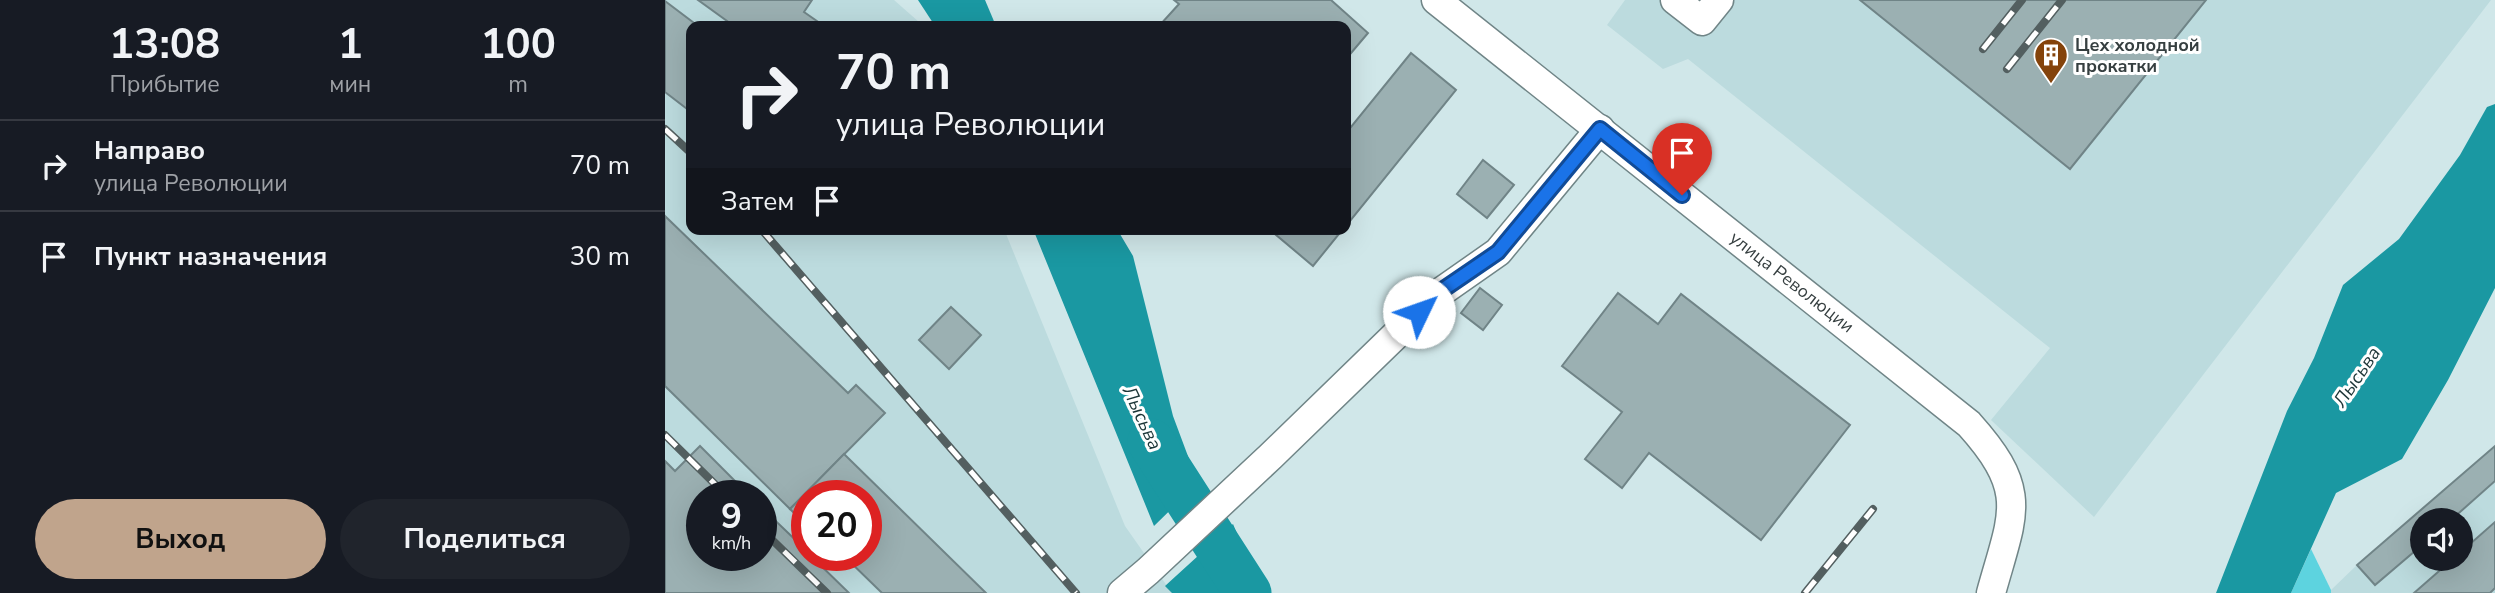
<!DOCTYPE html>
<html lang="ru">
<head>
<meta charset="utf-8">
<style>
  body { margin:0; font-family:"Nunito Sans",sans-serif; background:#20242c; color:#f1f3f6; height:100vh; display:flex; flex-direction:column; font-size:26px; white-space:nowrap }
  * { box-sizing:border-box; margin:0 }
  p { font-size:23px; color:#9ea1a6 }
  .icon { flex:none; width:38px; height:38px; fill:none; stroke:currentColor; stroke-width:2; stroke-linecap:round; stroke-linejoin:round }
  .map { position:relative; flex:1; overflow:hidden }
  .side { display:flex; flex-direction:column; background:#171b24; width:665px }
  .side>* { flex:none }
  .hud { position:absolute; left:21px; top:21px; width:665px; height:214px; border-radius:14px; box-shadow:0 7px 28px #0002; background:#171b24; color:#f1f3f6; overflow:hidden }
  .buttons { position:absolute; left:1745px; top:508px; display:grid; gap:14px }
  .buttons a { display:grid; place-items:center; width:63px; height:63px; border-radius:50%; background:#171b24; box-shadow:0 7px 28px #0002; font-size:35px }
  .speed { position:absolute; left:21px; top:480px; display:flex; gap:14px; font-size:35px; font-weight:700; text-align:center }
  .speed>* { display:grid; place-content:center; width:91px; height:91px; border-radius:50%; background:#171b24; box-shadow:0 7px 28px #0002; line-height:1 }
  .speed small { font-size:18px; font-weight:400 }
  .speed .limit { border:10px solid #d22; background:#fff; color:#111 }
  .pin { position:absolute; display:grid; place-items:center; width:60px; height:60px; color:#fff; margin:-72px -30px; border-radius:50% 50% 50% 0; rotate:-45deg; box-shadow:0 0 7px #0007 }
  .pin .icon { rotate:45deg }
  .me { position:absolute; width:77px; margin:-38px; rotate:48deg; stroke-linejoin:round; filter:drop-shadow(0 0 5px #0008) }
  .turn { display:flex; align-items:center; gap:24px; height:147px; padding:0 35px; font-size:32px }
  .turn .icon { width:91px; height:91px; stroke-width:2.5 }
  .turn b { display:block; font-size:49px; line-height:60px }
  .then { display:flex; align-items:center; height:66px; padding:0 35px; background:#0003; gap:14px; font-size:26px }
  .eta { display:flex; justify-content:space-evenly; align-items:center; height:119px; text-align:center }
  .eta b { font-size:42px; font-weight:700; line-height:49px }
  .button { display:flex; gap:14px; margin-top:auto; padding:14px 35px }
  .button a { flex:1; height:80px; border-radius:42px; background:#c0a48c; color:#111; font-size:28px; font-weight:700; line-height:80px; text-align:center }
  .button a+a { background:#20242c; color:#f1f3f6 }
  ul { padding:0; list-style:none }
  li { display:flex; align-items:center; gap:21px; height:91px; padding:0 35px; border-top:2px solid #363941 }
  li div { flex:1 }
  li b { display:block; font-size:26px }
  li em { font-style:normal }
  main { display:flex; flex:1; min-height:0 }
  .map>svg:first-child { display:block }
  .built { fill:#bcdbde; fill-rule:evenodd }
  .green { fill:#5dd3df }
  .water { fill:#1a98a2 }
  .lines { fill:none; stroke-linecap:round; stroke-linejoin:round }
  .river { stroke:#1a98a2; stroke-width:47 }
  .building { fill:#9bb0b2; stroke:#708487; stroke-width:2 }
  .minor-casing { stroke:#708587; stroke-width:31 }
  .minor { stroke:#fff; stroke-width:28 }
  .rail-casing { stroke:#535f60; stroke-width:8 }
  .rail { stroke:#fff; stroke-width:5; stroke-dasharray:16; stroke-linecap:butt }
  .route-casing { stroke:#114b97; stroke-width:18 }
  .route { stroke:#1a73e8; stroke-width:12 }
  .labels { text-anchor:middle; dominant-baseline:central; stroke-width:6; stroke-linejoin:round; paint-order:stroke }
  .poi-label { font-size:18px; font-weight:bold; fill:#363f40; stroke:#fff; text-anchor:start }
  .street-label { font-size:18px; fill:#363f40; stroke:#fff }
  .water-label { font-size:19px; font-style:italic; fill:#1c3537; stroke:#fff }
</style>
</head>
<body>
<main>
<section class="side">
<div class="eta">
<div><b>13:08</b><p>Прибытие</p></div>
<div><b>1</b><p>мин</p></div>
<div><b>100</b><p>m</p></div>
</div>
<ul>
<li><svg class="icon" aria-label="right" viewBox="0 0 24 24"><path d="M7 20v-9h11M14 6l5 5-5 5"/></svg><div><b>Направо</b><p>улица Революции</p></div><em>70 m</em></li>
<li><svg class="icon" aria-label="arrive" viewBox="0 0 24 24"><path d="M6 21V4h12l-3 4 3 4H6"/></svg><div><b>Пункт назначения</b></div><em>30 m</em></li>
</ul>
<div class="button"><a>Выход</a><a>Поделиться</a></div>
</section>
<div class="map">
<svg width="1830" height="593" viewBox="0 0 1830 593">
  <rect width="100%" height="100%" fill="#d0e7e9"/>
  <g class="built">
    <path d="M0 0H229L254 22 256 26H26V229H339L460 526 507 593H0ZM37 495H96V555H37ZM142 495H201V555H142Z"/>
    <path d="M960 0H1826L1429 517 1326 420 1385 348 1023 59 998 69 942 25Z"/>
    <path d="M1830 446V593H1666V590L1692 565ZM1757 520H1796V558H1757Z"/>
  </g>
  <path class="green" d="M1646 549 1666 590V593H1626Z"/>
  <g class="water">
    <path d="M253 0H320L331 26H270Z"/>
    <path d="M1830 104V288L1783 380 1737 459 1671 493 1626 593H1551L1622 411 1649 358 1678 285 1734 239 1795 155 1822 107Z"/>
    <path d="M368 229H452L468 256 508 416 533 483 489 526Z"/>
    <path d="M568 524 585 564 606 593H507L500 586Z"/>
  </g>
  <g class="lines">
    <path class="river" d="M486 442 583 593"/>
  </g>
  <g class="building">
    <path d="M33 0H147L139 12 159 26H69Z"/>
    <path d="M509 0H666L703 33 681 59V26H494L514 4Z"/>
    <path d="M1195 0H1541L1405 169Z"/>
    <path d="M0 1 33 26H26V112L0 92Z"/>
    <path d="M746 53 791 90 681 226V133Z"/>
    <path d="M818 160 849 185 822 218 792 194Z"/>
    <path d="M0 216 183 393 191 385 220 413 125 509 0 386Z"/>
    <path d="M604 229H678L648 266Z"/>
    <path d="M815 288 837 305 818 330 796 313Z"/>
    <path d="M953 293 993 324 1016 294 1185 425 1096 540 984 453 957 488 920 459 957 412 897 366Z"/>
    <path d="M286 307 316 335 284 369 254 340Z"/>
    <path d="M35 446 84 495H37V555H96V507L142 551V555H145L184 593H0V461L10 471Z"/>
    <path d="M1830 446V481L1786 520H1757V545L1710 585 1692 565Z"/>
    <path d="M179 454 321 593H217L178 555H201V495H142V520L140 518 137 521 125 509Z"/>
    <path d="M1830 522V588L1825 593H1749L1789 558H1796V552Z"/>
  </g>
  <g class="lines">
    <g class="minor-casing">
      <g id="minor">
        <path d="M771 0 1304 424C1365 492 1348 513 1326 593"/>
        <path d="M1010 0 1037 21 1054 0"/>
        <path d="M457 593 483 571 606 456 773 294 833 252 935 129"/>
      </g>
    </g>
    <use href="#minor" class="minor"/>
    <g class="rail-casing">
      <g id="rail">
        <path d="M1318 49 1357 0"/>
        <path d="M1342 69 1397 0"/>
        <path d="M0 129 26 153"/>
        <path d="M96 229 411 593"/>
        <path d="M0 435 61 495"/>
        <path d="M96 529 162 593"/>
        <path d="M1140 593 1208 509"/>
      </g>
    </g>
    <use href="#rail" class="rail"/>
  </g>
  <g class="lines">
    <g class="route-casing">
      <path id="route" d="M754 312 773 293 833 252 935 129 1017 195"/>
    </g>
    <use href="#route" class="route"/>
  </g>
  <defs>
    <g id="building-pin" transform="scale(1.75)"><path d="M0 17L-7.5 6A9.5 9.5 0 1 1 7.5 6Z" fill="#84430b" stroke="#fff"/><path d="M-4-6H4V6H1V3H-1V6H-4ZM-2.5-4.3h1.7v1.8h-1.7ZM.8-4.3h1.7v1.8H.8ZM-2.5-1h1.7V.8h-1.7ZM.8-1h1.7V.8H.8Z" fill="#fff"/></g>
  </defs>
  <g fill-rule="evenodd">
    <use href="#building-pin" x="1386" y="55"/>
  </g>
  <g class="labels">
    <g class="poi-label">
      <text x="1410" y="45">Цех холодной<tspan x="1410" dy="21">прокатки</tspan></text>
    </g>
    <g class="street-label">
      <text transform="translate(1127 282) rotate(38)">улица Революции</text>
    </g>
    <g class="water-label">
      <text transform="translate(1692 377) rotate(-56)">Лысьва</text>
      <text transform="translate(477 418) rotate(65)">Лысьва</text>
    </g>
  </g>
</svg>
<div class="buttons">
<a><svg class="icon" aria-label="sound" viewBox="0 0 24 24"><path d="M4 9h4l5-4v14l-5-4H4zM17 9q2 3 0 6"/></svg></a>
</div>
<div class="speed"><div>9<small>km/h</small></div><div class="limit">20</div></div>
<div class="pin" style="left:1017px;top:195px;background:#d93025"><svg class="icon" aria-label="arrive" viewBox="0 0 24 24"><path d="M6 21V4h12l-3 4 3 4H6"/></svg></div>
<svg class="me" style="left:754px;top:312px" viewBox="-20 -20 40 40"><circle r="19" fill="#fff"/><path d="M0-13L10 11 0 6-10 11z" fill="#1a73e8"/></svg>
<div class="hud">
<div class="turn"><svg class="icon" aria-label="right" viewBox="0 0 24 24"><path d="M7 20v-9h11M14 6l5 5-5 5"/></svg><div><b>70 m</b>улица Революции</div></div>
<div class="then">Затем<svg class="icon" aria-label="arrive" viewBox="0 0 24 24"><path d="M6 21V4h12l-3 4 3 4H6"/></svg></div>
</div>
</div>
</main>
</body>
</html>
